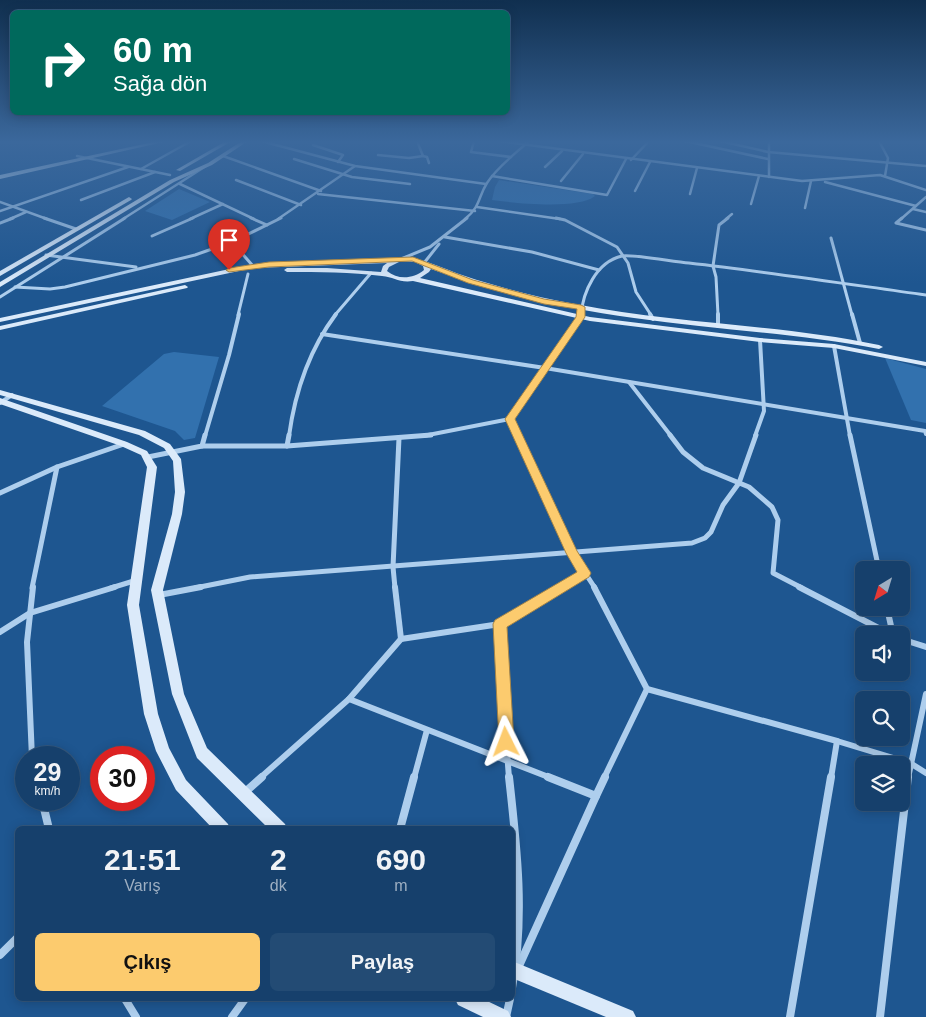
<!DOCTYPE html>
<html lang="tr">
<head>
<meta charset="utf-8">
<style>
  body { margin:0; font-family:Arial,sans-serif; background:#234b74; color:#f1f3f6; height:100vh; display:flex; flex-direction:column; font-size:19px; white-space:nowrap }
  * { box-sizing:border-box; margin:0 }
  p { font-size:16px; color:#9eafc2 }
  .icon { flex:none; width:28px; height:28px; fill:none; stroke:currentColor; stroke-width:2; stroke-linecap:round; stroke-linejoin:round }
  .map { position:relative; flex:1; overflow:hidden }
  .side { position:absolute; left:15px; top:826px; width:500px; height:175px; display:flex; flex-direction:column; background:#16406c; border-radius:8px; box-shadow:0 2px 12px #0003,0 0 0 1px #35597f }
  .side>* { flex:none }
  .guide { position:absolute; left:10px; top:10px; width:500px; height:105px; border-radius:8px; box-shadow:0 2px 12px #0003,0 0 0 1px #35597f; background:#00695c; color:#fff; overflow:hidden }
  .needle { width:32px; rotate:218deg }
  .buttons { position:absolute; left:855px; top:561px; display:grid; gap:10px }
  .buttons a { display:grid; place-items:center; width:55px; height:55px; border-radius:8px; background:#16406c; box-shadow:0 2px 12px #0003,0 0 0 1px #35597f; font-size:25px }
  .speed { position:absolute; left:15px; top:746px; display:flex; gap:10px; font-size:25px; font-weight:700; text-align:center }
  .speed>* { display:grid; place-content:center; width:65px; height:65px; border-radius:50%; background:#16406c; box-shadow:0 2px 12px #0003,0 0 0 1px #35597f; line-height:1 }
  .speed small { font-size:12px; font-weight:400 }
  .speed .limit { border:8px solid #d22; background:#fff; color:#111 }
  .pin { position:absolute; display:grid; place-items:center; width:42px; height:42px; color:#fff; margin:-51px -21px; border-radius:50% 50% 50% 0; rotate:-45deg; box-shadow:0 0 5px #0007 }
  .pin .icon { rotate:45deg }
  .me { position:absolute; width:55px; margin:-28px; rotate:357deg; stroke-linejoin:round; filter:drop-shadow(0 0 4px #0008) }
  .turn { display:flex; align-items:center; gap:18px; height:105px; padding:0 20px; font-size:22px }
  .turn .icon { width:65px; height:65px; stroke-width:2.5 }
  .turn b { display:block; font-size:35px; line-height:42px }
  .eta { display:flex; justify-content:space-evenly; align-items:center; height:85px; text-align:center }
  .eta b { font-size:30px; font-weight:700; line-height:35px }
  .cta { display:flex; gap:10px; margin-top:auto; padding:10px 20px }
  .cta a { flex:1; height:58px; border-radius:8px; background:#fccb6e; color:#111; font-size:20px; font-weight:700; line-height:58px; text-align:center }
  .cta a+a { background:#234b74; color:#f1f3f6 }
  .map>svg:first-child { display:block }
  .green { fill:#3271ae }
  .lines { fill:none; stroke-linecap:round; stroke-linejoin:round }
  .street-far5 { stroke:#aeceed; stroke-width:2.5 }
  .street-far4 { stroke:#aeceed; stroke-width:3 }
  .street-far3 { stroke:#aeceed; stroke-width:4 }
  .street-far2 { stroke:#aeceed; stroke-width:5 }
  .street-far1 { stroke:#aeceed; stroke-width:6 }
  .street { stroke:#aeceed; stroke-width:8 }
  .secondary { fill:#dbeafa; fill-rule:evenodd }
  .route { fill:#fccb6e; stroke:#a48448 }
</style>
</head>
<body>
<div class="map">
<svg width="926" height="1017" viewBox="0 0 926 1017">
  <rect width="100%" height="100%" fill="#1e5690"/>
  <g class="green">
    <path d="M499 180 593 194 595 196C578 210 515 203 492 200L495 187Z"/>
    <path d="M179 189 210 202 172 220 145 211Z"/>
    <path d="M174 352 219 357 195 438 184 440 175 431 102 406 164 354Z"/>
    <path d="M885 358 926 369V423L911 420Z"/>
  </g>
  <g class="lines">
    <g class="street-far5">
      <path d="M261 141 355 166 486 184"/>
      <path d="M417 141 423 156 427 157 429 163"/>
      <path d="M474 141 471 152 511 157"/>
      <path d="M499 141 802 181 880 175 926 190"/>
      <path d="M685 141 768 159"/>
      <path d="M720 141 768 152 926 166"/>
      <path d="M769 141V177"/>
      <path d="M879 141 888 158 885 176"/>
      <path d="M313 145 343 155 338 162"/>
      <path d="M378 155 409 158 423 156"/>
      <path d="M77 156 170 175"/>
      <path d="M223 156 321 191"/>
      <path d="M294 159 352 177 410 184"/>
      <path d="M631 160 649 141"/>
      <path d="M545 167 562 151"/>
      <path d="M141 169 191 141"/>
      <path d="M492 176 607 195 626 159"/>
      <path d="M236 180 301 205"/>
      <path d="M561 181 583 154"/>
      <path d="M825 182 916 206"/>
      <path d="M180 184 254 219"/>
      <path d="M635 191 650 162"/>
      <path d="M318 194 475 211"/>
      <path d="M690 194 697 168"/>
      <path d="M81 200 155 172"/>
      <path d="M0 202 47 219"/>
      <path d="M751 204 759 176"/>
      <path d="M477 207 560 219"/>
      <path d="M805 208 811 181"/>
      <path d="M913 209 926 212"/>
      <path d="M0 211 128 167"/>
      <path d="M10 219 26 212"/>
      <path d="M123 219 206 166"/>
      <path d="M190 219 223 204"/>
      <path d="M278 219 355 166"/>
      <path d="M465 219C481 206 478 197 487 183 497 167 515 154 529 141"/>
      <path d="M726 219 732 214"/>
      <path d="M901 219 926 197"/>
    </g>
    <g class="street-far4">
      <path d="M44 218 76 229"/>
      <path d="M251 218 267 225"/>
      <path d="M556 218 565 220 617 247 628 263 636 292 651 315"/>
      <path d="M902 218 896 223 926 230"/>
      <path d="M0 223 13 218"/>
      <path d="M152 236 193 218"/>
      <path d="M445 237 532 252 599 270"/>
      <path d="M831 238 852 315"/>
      <path d="M232 242 253 266"/>
      <path d="M46 255 136 267"/>
      <path d="M401 259 430 247 467 218"/>
      <path d="M424 263 439 244"/>
      <path d="M15 287 50 289 65 287 195 255 232 242 281 218"/>
      <path d="M0 297 125 218"/>
      <path d="M238 315 248 274"/>
      <path d="M335 315 371 273"/>
      <path d="M581 315C583 292 596 262 622 256 634 254 674 262 689 263 768 272 847 284 926 295"/>
      <path d="M718 315 716 277 713 266 719 225 728 218"/>
    </g>
    <g class="street-far3">
      <path d="M650 314 653 319"/>
      <path d="M718 314V326"/>
      <path d="M852 314 860 343"/>
      <path d="M322 334 545 368 925 431 926 434"/>
      <path d="M834 346 850 436"/>
      <path d="M629 382 671 436"/>
      <path d="M0 403 12 395"/>
      <path d="M510 419 518 436"/>
      <path d="M205 436 229 355 239 314"/>
      <path d="M289 436C295 392 309 350 336 314"/>
      <path d="M423 436 510 419 581 317V314"/>
      <path d="M755 436 764 411 760 340"/>
    </g>
    <g class="street-far2">
      <path d="M517 435 572 553 595 588"/>
      <path d="M670 435 683 452 703 468 749 487 772 507 778 520 773 573 802 588"/>
      <path d="M850 435 879 570"/>
      <path d="M202 446H287L431 435"/>
      <path d="M287 446 289 435"/>
      <path d="M148 457 202 446 205 435"/>
      <path d="M0 493 57 467 124 444"/>
      <path d="M32 588 57 467"/>
      <path d="M111 588 137 580"/>
      <path d="M195 588 250 577 692 543 705 538 711 532 723 505 739 483 756 435"/>
      <path d="M395 588 393 567 399 438"/>
      <path d="M560 588 585 573"/>
    </g>
    <g class="street-far1">
      <path d="M395 587 401 639"/>
      <path d="M594 587 647 689"/>
      <path d="M799 587 892 635"/>
      <path d="M159 595 201 587"/>
      <path d="M887 608 893 635"/>
      <path d="M500 624 504 712 509 778"/>
      <path d="M0 632 30 613 115 587"/>
      <path d="M901 639 926 647"/>
      <path d="M349 699 401 639 500 624 562 587"/>
      <path d="M32 758 27 642 33 587"/>
      <path d="M260 778 349 699 551 778"/>
      <path d="M414 778 427 730"/>
      <path d="M604 778 647 689 837 741 910 763 926 773"/>
      <path d="M831 778 837 741"/>
      <path d="M908 778 926 694"/>
    </g>
    <g class="street">
      <path d="M509 777C517 848 525 917 512 988"/>
      <path d="M548 777 596 796 605 777"/>
      <path d="M244 793 262 777"/>
      <path d="M42 800 49 829"/>
      <path d="M400 829 414 777"/>
      <path d="M0 955 18 937"/>
      <path d="M518 968 596 796"/>
      <path d="M125 999 136 1017"/>
      <path d="M232 1017 245 999"/>
      <path d="M506 1017 510 999"/>
      <path d="M790 1017 831 777"/>
      <path d="M880 1017 908 777"/>
    </g>
    <g class="secondary">
      <path d="M158 141H168L0 179V175Z"/>
      <path d="M226 141H232L180 171 176 170Z"/>
      <path d="M242 141H248L212 165 174 182 0 287V282L170 180 208 163Z"/>
      <path d="M129 197 132 199 131 200 0 276V271Z"/>
      <path d="M400 257C423 257 443 269 465 276 501 288 537 297 575 304 675 324 779 324 879 345L883 347 879 349C798 333 716 330 634 318 565 309 497 292 431 269L429 272 420 278 590 317 760 338 834 344 926 362V366L834 348 760 342 590 321 413 281C399 283 394 277 382 276 351 272 319 272 287 272L284 270 287 268H327L381 272 383 266 387 263 253 268 0 322V318L253 264 395 259ZM401 261 415 262 423 266 424 270C413 279 398 280 387 271L389 267Z"/>
      <path d="M185 285 188 287 187 288 0 330V326Z"/>
      <path d="M0 390 145 431 170 444 181 459 185 492 182 514 163 590 184 694 207 748 285 824 287 829H269L197 758 172 694 151 590 172 514 175 492 173 461 164 448 139 435 0 395Z"/>
      <path d="M0 398 127 442 147 451 157 467 139 605 158 714 169 748 186 780 228 824 230 829H213L176 790 156 751 144 714 127 605 147 467 141 455 121 446 0 404Z"/>
      <path d="M512 961 633 1011 636 1017H606L512 978Z"/>
      <path d="M455 999H483L508 1011 511 1017H483L458 1005Z"/>
    </g>
  </g>
  <linearGradient id="sky" x2="0" y2="1"><stop stop-color="#102f4f"/><stop offset="0.5" stop-color="#3b689c"/><stop offset="1" stop-color="#3b689c" stop-opacity="0"/></linearGradient>
  <rect width="926" height="284" fill="url(#sky)"/>
  <path class="route" d="M413 257 473 280 544 299 581 305 585 307V317L515 419 577 551 591 573 589 577 507 627 514 742 512 748 506 750 501 748 499 742 493 624 495 620 577 572 566 553 505 419 576 317 577 309 544 304 468 283 412 261 269 267 229 272 226 270 229 268 269 262Z"/>
</svg>
<div class="buttons">
<a><svg class="needle" viewBox="-14 -14 28 28"><path d="M0-13l5 13h-10z" fill="#e53935"/><path d="M0 13l5-13h-10z" fill="#9eafc2"/></svg></a>
<a><svg class="icon" aria-label="sound" viewBox="0 0 24 24"><path d="M4 9h4l5-4v14l-5-4H4zM17 9q2 3 0 6"/></svg></a>
<a><svg class="icon" aria-label="search" viewBox="0 0 24 24"><circle cx="10" cy="10" r="6"/><path d="M15 15l6 6"/></svg></a>
<a><svg class="icon" aria-label="layers" viewBox="0 0 24 24"><path d="M12 4l9 5-9 5-9-5zM3 14l9 5 9-5"/></svg></a>
</div>
<div class="speed"><div>29<small>km/h</small></div><div class="limit">30</div></div>
<div class="pin" style="left:229px;top:270px;background:#d93025"><svg class="icon" aria-label="arrive" viewBox="0 0 24 24"><path d="M6 21V4h12l-3 4 3 4H6"/></svg></div>
<svg class="me" style="left:506px;top:742px" viewBox="-20 -20 40 40"><path d="M0-17L14 15 0 8-14 15z" fill="#fccb6e" stroke="#fff" stroke-width="4"/></svg>
<div class="guide">
<div class="turn"><svg class="icon" aria-label="right" viewBox="0 0 24 24"><path d="M7 20v-9h11M14 6l5 5-5 5"/></svg><div><b>60 m</b>Sağa dön</div></div>
</div>
<section class="side">
<div class="eta">
<div><b>21:51</b><p>Varış</p></div>
<div><b>2</b><p>dk</p></div>
<div><b>690</b><p>m</p></div>
</div>
<div class="cta"><a>Çıkış</a><a>Paylaş</a></div>
</section>
</div>
</body>
</html>
